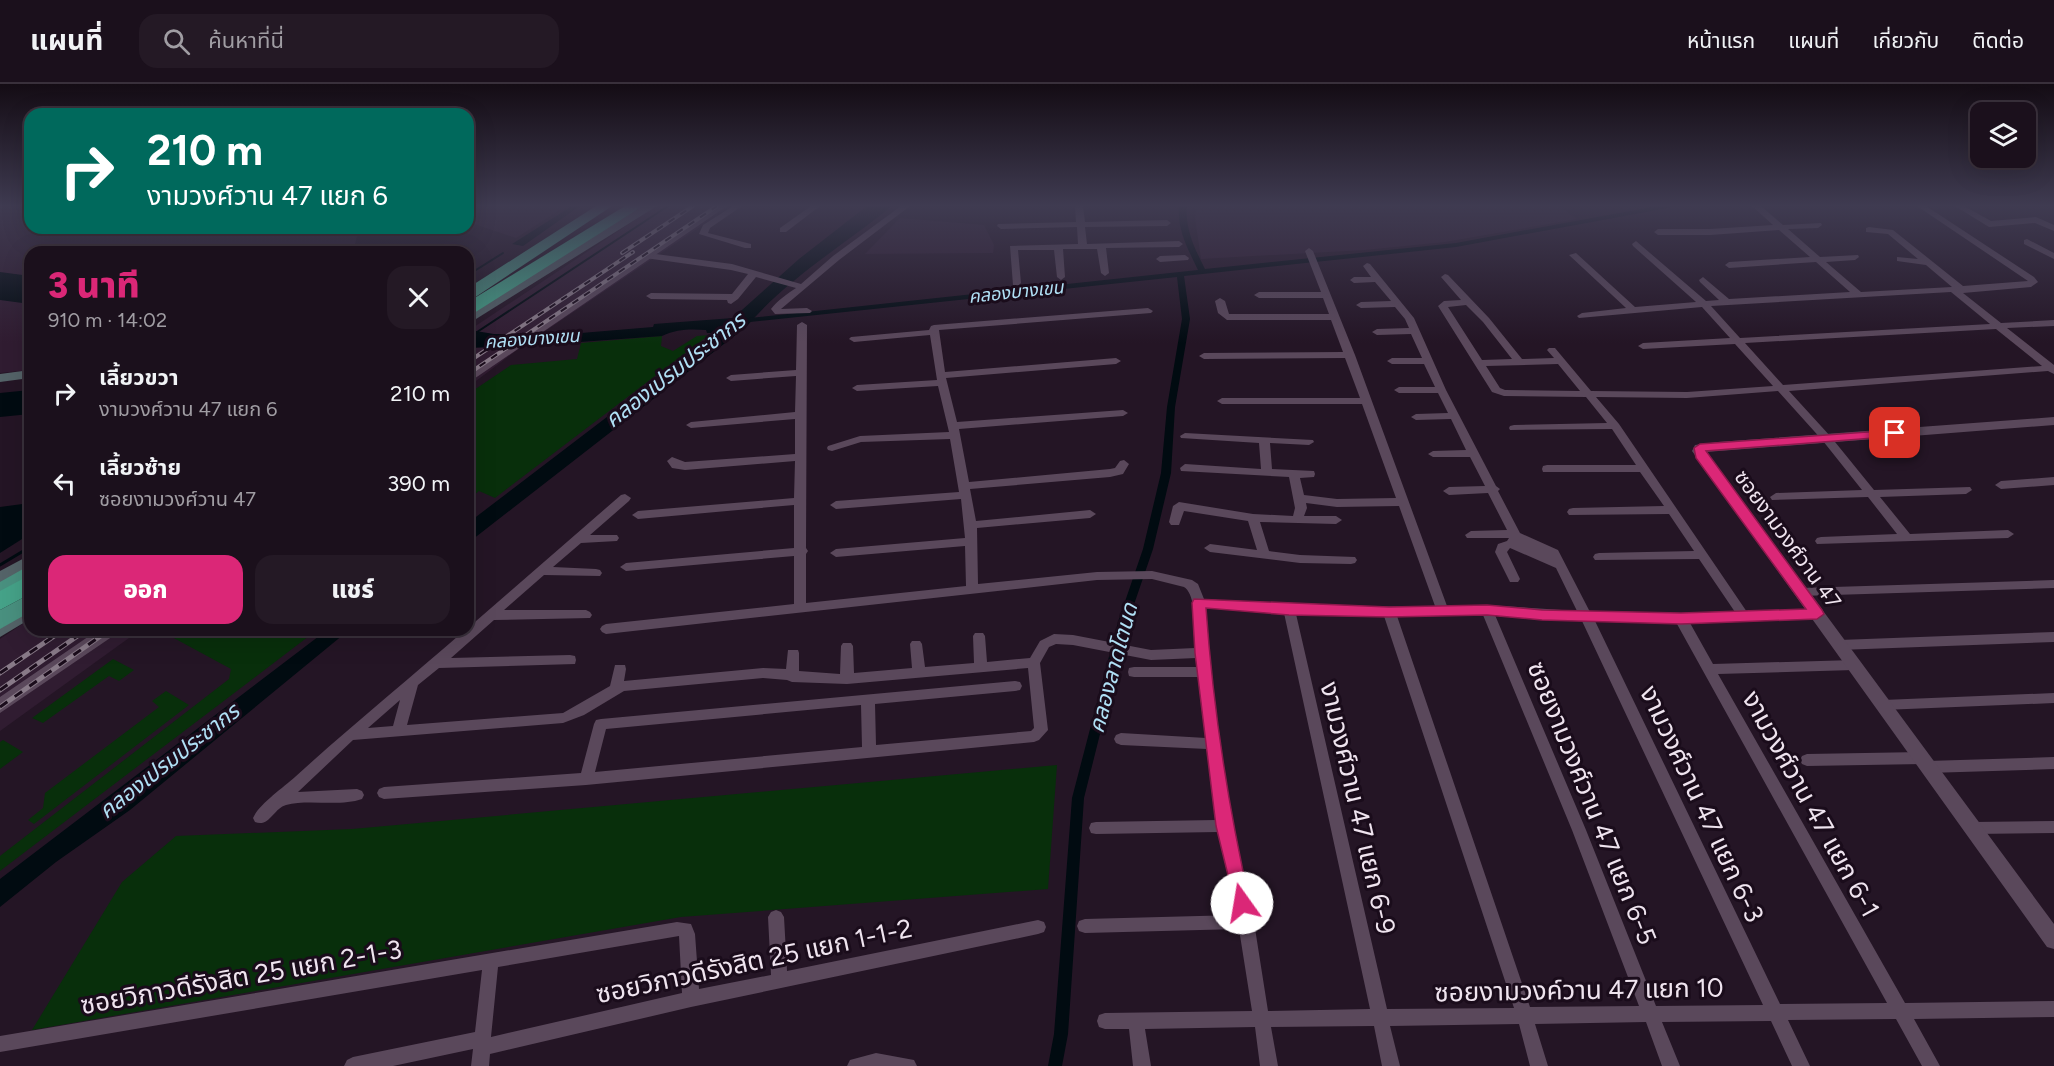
<!DOCTYPE html>
<html lang="th">
<head>
<meta charset="utf-8">
<style>
  body { margin:0; font-family:Figtree,"Noto Sans Thai",sans-serif; background:#241925; color:#f1f3f6; height:100vh; display:flex; flex-direction:column; font-size:22px; white-space:nowrap }
  * { box-sizing:border-box; margin:0 }
  p { font-size:20px; color:#a09da3 }
  .icon { flex:none; width:33px; height:33px; fill:none; stroke:currentColor; stroke-width:2; stroke-linecap:round; stroke-linejoin:round }
  .map { position:relative; flex:1; overflow:hidden }
  .details { position:absolute; left:24px; top:162px; width:450px; height:390px; display:flex; flex-direction:column; background:#1b101c; border-radius:18px; box-shadow:0 6px 24px #0002,0 0 0 2px #39303b }
  .details>* { flex:none }
  .guide { position:absolute; left:24px; top:24px; width:450px; height:126px; border-radius:18px; box-shadow:0 6px 24px #0002,0 0 0 2px #39303b; background:#00695c; color:#fff; overflow:hidden }
  .buttons { position:absolute; left:1970px; top:18px; display:grid; gap:12px }
  .buttons a { display:grid; place-items:center; width:66px; height:66px; border-radius:12px; background:#1b101c; box-shadow:0 6px 24px #0002,0 0 0 2px #39303b; font-size:30px }
  .pin { position:absolute; display:grid; place-items:center; width:51px; height:51px; color:#fff; margin:-26px; border-radius:12px; box-shadow:0 3px 9px #0006 }
  .me { position:absolute; width:66px; margin:-33px; rotate:347deg; stroke-linejoin:round; filter:drop-shadow(0 0 4px #0008) }
  .turn { display:flex; align-items:center; gap:21px; height:126px; padding:0 24px; font-size:27px }
  .turn .icon { width:78px; height:78px; stroke-width:2.5 }
  .turn b { display:block; font-size:42px; line-height:51px }
  .round { display:grid; place-items:center; flex:none; width:63px; height:63px; border-radius:18px; background:#241925 }
  .head { display:flex; align-items:center; justify-content:space-between; height:102px; padding:0 24px }
  h1 { font-size:36px; font-weight:800; line-height:45px; color:#db2777 }
  .primary-button { display:flex; gap:12px; margin-top:auto; padding:12px 24px }
  .primary-button a { flex:1; height:69px; border-radius:18px; background:#db2777; color:#fff; font-size:24px; font-weight:800; line-height:69px; text-align:center }
  .primary-button a+a { background:#241925; color:#f1f3f6 }
  ul { padding:0; list-style:none }
  li { display:flex; align-items:center; gap:18px; height:90px; padding:0 24px }
  li div { flex:1 }
  li b { display:block; font-size:22px }
  li em { font-style:normal }
  header { display:flex; align-items:center; gap:36px; box-sizing:border-box; height:84px; padding:0 30px; background:#1b101c; border-bottom:2px solid #39303b }
  header strong { font-size:28px }
  nav { display:flex; gap:33px; margin-inline-start:auto; font-size:21px }
  .search { width:420px; height:54px; background:#241925; display:flex; align-items:center; gap:15px; box-sizing:border-box; padding:0 21px; border-radius:18px; color:#a09da3; font-size:22px }
  .map>svg:first-child { display:block }
  .built { fill:#301c31 }
  .green { fill:#082f0b }
  .water { fill:#010b11 }
  .lines { fill:none; stroke-linecap:round; stroke-linejoin:round }
  .stream-far1 { stroke:#010b11; stroke-width:2 }
  .stream { stroke:#010b11; stroke-width:3 }
  .canal { fill:#010b11; fill-rule:evenodd }
  .minor { fill:#5a485b; fill-rule:evenodd }
  .tertiary { fill:#5a485b; fill-rule:evenodd }
  .secondary { fill:#546368; fill-rule:evenodd }
  .trunk { fill:#49907f; fill-rule:evenodd }
  .motorway { fill:#45a288; fill-rule:evenodd }
  .rail-far1-casing { stroke:#887a88; stroke-width:4 }
  .rail-casing { stroke:#887a88; stroke-width:5 }
  .rail-far1 { stroke:#1a0c1b; stroke-width:2; stroke-dasharray:7; stroke-linecap:butt }
  .rail { stroke:#1a0c1b; stroke-width:3; stroke-dasharray:9; stroke-linecap:butt }
  .route { fill:#db2777; stroke:#8e194d; stroke-width:1.5 }
  .labels { text-anchor:middle; dominant-baseline:central; stroke-width:6; stroke-linejoin:round; paint-order:stroke }
  .far-water-label { font-size:18px; font-style:italic; fill:#b0e0f5; stroke:#1a0c1b }
  .street-label { font-size:21px; fill:#efe4ef; stroke:#1a0c1b }
  .water-label { font-size:22px; font-style:italic; fill:#b0e0f5; stroke:#1a0c1b }
  .near-street-label { font-size:26px; fill:#efe4ef; stroke:#1a0c1b }
</style>
</head>
<body>
<header>
<strong>แผนที่</strong>
<div class="search"><svg class="icon" aria-label="search" viewBox="0 0 24 24"><circle cx="10" cy="10" r="6"/><path d="M15 15l6 6"/></svg>ค้นหาที่นี่</div>
<nav><a>หน้าแรก</a><a>แผนที่</a><a>เกี่ยวกับ</a><a>ติดต่อ</a></nav>
</header>
<div class="map">
<svg width="2054" height="982" viewBox="0 0 2054 982">
  <rect width="100%" height="100%" fill="#241525"/>
  <g class="built">
    <path d="M0 122H30V144H359L353 168H30V286L0 289Z"/>
    <path d="M468 122H566L516 154 468 138Z"/>
    <path d="M656 122H731L517 266 468 303V247Z"/>
    <path d="M1197 122H1559L1577 135 1445 158 1365 166 1201 175 1195 134Z"/>
    <path d="M900 134 984 141 994 161 993 169 865 170Z"/>
    <path d="M30 535V546H140L0 647V555Z"/>
  </g>
  <g class="green">
    <path d="M709 251 495 414 479 407 468 416V310L511 281 577 275 581 259 662 252 661 262 673 267 697 252Z"/>
    <path d="M159 546H317L0 787V772L229 595 231 585Z"/>
    <path d="M113 575 134 586 119 597 109 592 43 639 32 634Z"/>
    <path d="M166 607 189 621 34 740 28 736 43 724 45 709 159 623 152 617Z"/>
    <path d="M3 656 23 668 0 685V658Z"/>
    <path d="M1057 681 1048 805 681 833 32 946 122 798 176 752 352 745Z"/>
  </g>
  <g class="water">
    <path d="M572 122H580L523 162 512 160Z"/>
    <path d="M867 122H892C844 161 788 194 747 242L468 459V439L717 249H707L706 246C690 245 677 245 662 252L525 262 468 264V253L476 247 494 250 557 251 653 243 654 240 733 234 799 175Z"/>
    <path d="M0 188 30 192V220L0 216Z"/>
    <path d="M30 306V330L0 333V309Z"/>
    <path d="M30 419V450L0 469V423Z"/>
    <path d="M327 546H349L130 726 56 778 0 823V795Z"/>
  </g>
  <g class="lines">
    <g class="stream-far1">
      <path d="M468 191 503 169"/>
      <path d="M468 254 668 122"/>
    </g>
    <path class="stream" d="M0 481 30 463"/>
    <path class="canal" d="M1179 122H1187C1185 146 1195 165 1205 185L1456 159 1657 122H1672L1668 124 1456 163 1184 192 1190 235 1175 323 1171 389 1153 465 1128 538 1084 714 1068 950 1062 982H1048L1054 950 1072 714 1118 538 1143 465 1161 389 1167 323 1182 235 1177 193 740 239 736 237 740 235 1198 186C1188 165 1177 146 1179 122Z"/>
    <g class="minor">
      <path d="M733 122H742L710 144 708 149 751 160V164H745L699 150 703 141Z"/>
      <path d="M811 122H820L786 148H780V144Z"/>
      <path d="M901 122H910L839 176 781 225 807 224 812 227 810 229 775 230 771 225C778 216 787 210 796 204L756 193 738 215 731 220 728 219 727 216 651 215 646 212 651 209 732 210 748 190 731 186 645 174V170L648 169 732 180 801 200 833 172Z"/>
      <path d="M1075 122H1083L1085 138 1167 136 1171 139 1167 142 1085 143 1087 160 1179 157 1183 160 1179 163 1106 164 1109 189 1105 192 1101 189 1097 165H1063L1065 193 1061 196 1057 193 1054 166H1018L1021 199 1019 201H1013L1010 162 1078 160 1077 143 1001 145 997 142 998 140 1076 138Z"/>
      <path d="M1752 122H1761L1783 141 1821 139 1822 141 1818 144 1788 145 1820 173 1858 171 1859 173 1855 176 1826 178 1861 208 1952 203 1926 181 1897 177V173L1918 175 1888 150 1866 148V144L1869 143 1893 146 1963 202 2028 197 1917 122H1926L2034 193 2038 198 2031 203 1963 209 2001 239 2054 236V242L2007 244 2054 281V290L2048 287 1789 307 1831 353 1874 406 1970 403 1972 406 1966 410 1880 413 1910 450 2008 446 2014 450 2008 454 1817 460 1815 457 1817 454 1821 453 1897 450 1868 413 1772 416 1770 413 1776 409 1862 406 1823 357 1778 307 1687 314 1596 313 1619 340 1747 528 1817 525 1821 527 1823 530 1821 533 1817 535 1690 539 1713 580 1854 576 1859 577 1860 581 1859 585 1854 586 1718 590 1905 919 2054 917V933L1914 935 1940 982H1922L1896 935 1788 936 1810 982H1792L1771 937 1662 938 1680 982H1662L1646 938 1535 940 1548 982H1530L1519 940 1390 942 1400 982H1382L1374 942 1271 943 1278 982H1260L1255 943 1145 945 1151 982H1133L1129 945H1105L1099 943 1097 937 1099 931 1105 929 1252 927 1239 845 1085 849 1079 847 1077 842 1079 837 1085 835 1237 831 1218 748 1096 750 1091 749 1089 744 1091 739 1096 738 1216 736 1207 665 1121 661 1116 659 1114 655 1116 651 1121 649 1206 654 1199 593H1134L1129 592 1128 588 1129 584 1134 583H1197L1196 574 1151 576 1073 561 1056 560 1049 563 1040 579 1048 646 1039 656 1034 658 586 701 384 715 379 713 377 709 379 705 384 703 581 689 594 640 596 636 601 635 1015 597 1020 598 1022 602 1020 606 1015 607 875 620 876 661 1031 647 1034 644 1028 584 847 600 792 598 787 596 763 594 624 607 584 631 563 639 353 656 298 708 357 705 362 707 364 711 362 715C340 723 308 715 286 721 274 724 269 744 255 738L253 734C259 720 283 704 295 693 351 642 409 595 465 546H468V544L621 411 625 410 631 414 629 417 590 451H617L619 454 617 457 581 459 553 483 596 485 600 486 602 489 600 492 544 491 504 526H586L590 528 592 531 590 534 494 536 451 574 570 571 575 572 576 576 575 580 439 584 418 601 407 641 563 629 610 602 615 581H625L626 585 624 597 763 584 786 585 788 566H798L799 569V587L840 590 841 562 843 559H851L853 562 854 589 912 584 910 560 912 557H920L922 560 925 583 974 579 973 552 975 549H983L985 552 987 578 1030 574 1040 557 1054 550 1073 551 1151 566 1195 564C1195 550 1197 511 1184 503L1152 495 1097 496 606 550 602 548 600 545 602 542 606 540 794 520V472L626 487 620 483 626 479 794 464V421L638 435 632 431 638 427 794 414 795 377 685 386 672 384 667 377 672 373 685 378 795 370V335L691 344 686 341 691 338 795 328 796 292 731 297 726 294 731 291 796 286 797 241 802 238 807 241 806 464 808 467 806 470V519L966 502 965 462 836 473 830 469 836 465 965 454 961 415 836 425 830 421 836 417 959 408 950 355 861 358 832 367 828 366 827 364 828 362 860 352 949 348 938 302 857 307 852 304 857 301 937 296 930 251 854 258 849 255 851 253 929 246 931 242 934 241 1148 224 1153 227 1151 229 939 246 945 288 1116 274 1121 277 1116 280 946 294 957 338 1123 326 1128 329 1123 332 959 345 969 398 1110 385 1115 384 1120 377 1124 376 1129 380 1123 390 1110 393 970 405 976 437 1090 426 1096 430 1090 434 977 444 978 500 1097 488 1152 487 1192 496 1198 500 1204 515C1281 520 1358 524 1435 522L1399 422 1337 423 1306 419 1307 424 1304 432H1336L1342 436 1336 440 1260 438 1269 467 1300 471 1355 473 1357 476 1355 479 1351 480 1300 479 1210 468 1204 464 1210 460 1257 466 1248 437 1184 427 1179 441H1171L1169 438 1173 422 1179 418 1253 430 1293 432 1295 424 1289 393 1181 387 1180 384 1185 380 1261 385 1259 359 1181 354 1180 352 1185 349 1313 356 1314 358 1309 361 1270 359 1272 385 1314 387 1315 390 1314 393 1300 394 1304 411 1337 415 1396 414 1362 320H1222L1217 317 1222 314H1360L1345 274 1204 275 1199 272 1204 269 1343 268 1331 236H1227L1218 229 1215 217 1220 214 1225 217 1229 230H1329L1323 214H1259L1254 211 1259 208H1321L1305 167 1309 164 1313 167 1355 271 1447 522 1487 521 1577 527 1556 484 1510 464 1507 468 1520 495 1518 498H1510L1495 468 1498 460 1507 457 1509 454H1467L1465 451 1471 447 1507 446 1488 409 1449 411 1443 407 1449 403 1485 402 1470 373H1433L1428 370 1433 367 1466 366 1451 335 1416 336 1411 333 1416 330 1448 329 1438 309H1399L1394 306 1399 303H1435L1424 280H1392L1387 277 1392 274H1422L1411 250 1377 251 1372 248 1377 245 1409 244 1405 235 1395 223 1361 224 1356 221 1361 218 1391 217 1375 198 1354 199 1350 196 1354 193H1371L1363 182 1367 179 1370 180 1414 234 1446 306 1496 402 1500 405 1498 407 1520 449 1558 466 1590 528 1681 530 1735 528 1699 475 1595 476 1593 473 1595 470 1599 469 1694 467 1669 430 1569 431 1567 428 1569 425 1573 424 1664 422 1640 388H1543L1542 385 1543 382 1547 381H1636L1612 345 1510 346 1509 344 1510 342 1514 341 1607 339 1586 313 1504 312 1492 308 1438 222 1444 217 1461 216 1441 193 1445 190 1448 191 1489 234 1522 275 1554 274 1547 266 1549 264H1555L1591 307 1687 308 1773 302 1735 260 1643 265 1638 262 1643 259 1730 254 1702 223 1579 234 1577 232 1582 229 1626 224 1569 171 1576 169 1635 223 1696 218 1633 162 1632 160 1636 157 1706 217 1719 216 1700 198 1699 196 1703 193 1729 215 1850 208 1816 178 1729 184 1725 181 1729 178 1810 173 1779 146 1710 151H1658L1654 148 1658 145H1710L1773 141ZM1951 208 1990 240 1740 254 1711 222ZM1466 221 1483 238 1512 275 1482 276 1448 223ZM1996 245 2042 282 1783 301 1745 259ZM1558 280 1580 307 1505 306 1500 304 1486 282ZM1205 524 1284 529 1370 925 1268 927 1254 838 1231 742 1208 569ZM1296 530 1384 532 1514 924 1387 925ZM1483 531 1572 746 1639 922 1530 923 1397 532ZM1495 531 1582 537 1763 921 1656 922 1586 746ZM1595 537 1677 540 1887 919 1780 920ZM400 616 393 642 368 644ZM861 621 862 663 595 688 606 645Z"/>
      <path d="M1955 122H1964L1991 137 2036 133 2054 141V147L2035 139 1989 143Z"/>
      <path d="M2027 155 2054 169V175L2024 160V156Z"/>
      <path d="M1185 171 1189 174 1188 176 1160 178 1156 175 1160 172Z"/>
      <path d="M2054 393V401L2001 405 1995 401 2001 397Z"/>
      <path d="M2054 496V504L1801 512 1795 508 1801 504Z"/>
      <path d="M2054 548V558L1839 566 1835 564 1833 561 1835 558 1839 556Z"/>
      <path d="M2054 609V619L1883 626 1878 625 1876 621 1878 617 1883 616Z"/>
      <path d="M1922 668 1927 670 1929 674 1927 677 2054 673V685L1928 689 1923 687 1921 683 1923 680 1807 682 1802 680 1800 676 1802 672 1807 670Z"/>
      <path d="M2054 737V749L1973 750 1968 749 1966 744 1968 739 1973 738Z"/>
      <path d="M776 826 781 828 784 833 787 887 1038 836 1044 838 1046 843 1044 848 1038 850 691 923 490 970 489 982H471L473 965 393 982H344L347 976 353 973 475 948 482 886 0 968V952L677 838 691 840 695 850 699 905 771 891 768 833 771 828ZM679 852 682 909 491 953 498 883Z"/>
      <path d="M876 969 914 976 917 982H847L850 976Z"/>
    </g>
    <g class="tertiary">
      <path d="M715 122H727L468 299V289Z"/>
      <path d="M2054 333V341L1706 368 2054 840V865L2047 863 1692 367 1695 361 1718 358Z"/>
      <path d="M98 546H118L116 550 0 629V613Z"/>
    </g>
    <g class="secondary">
      <path d="M643 122H657L468 240V230Z"/>
      <path d="M30 286V294L0 298V290Z"/>
      <path d="M30 471V485L0 502V487Z"/>
      <path d="M30 519V535L0 553V537Z"/>
    </g>
    <g class="trunk">
      <path d="M596 122H612L474 214 468 216V204Z"/>
      <path d="M30 481V499L0 516V498Z"/>
      <path d="M30 510V528L0 545V526Z"/>
    </g>
    <g class="motorway">
      <path d="M625 122H643L474 229 468 230V218Z"/>
      <path d="M30 491V510L0 526V507Z"/>
    </g>
    <g class="rail-far1-casing">
      <g id="rail-far1">
        <path d="M622 169 693 122"/>
        <path d="M468 278 633 168"/>
        <path d="M468 290 717 122"/>
      </g>
    </g>
    <g class="rail-casing">
      <g id="rail">
        <path d="M0 589 63 546"/>
        <path d="M0 606 86 546"/>
        <path d="M0 623 109 546"/>
      </g>
    </g>
    <use href="#rail-far1" class="rail-far1"/>
    <use href="#rail" class="rail"/>
  </g>
  <linearGradient id="sky" x2="0" y2="1"><stop stop-color="#140c14"/><stop offset="0.47" stop-color="#3f3b51"/><stop offset="1" stop-color="#3f3b51" stop-opacity="0"/></linearGradient>
  <rect width="2054" height="259" fill="url(#sky)"/>
  <path class="route" d="M1895 346 1899 347V352L1706 367 1822 526 1824 530 1817 535 1681 540 1542 536 1487 531 1389 533 1289 531 1206 524C1213 623 1228 722 1250 819L1248 824 1242 827 1236 824 1216 742 1195 569 1192 519 1194 515 1389 523 1487 521 1542 526 1681 529 1806 525 1696 374 1694 364 1700 360Z"/>
  <g class="labels">
    <g class="far-water-label">
      <text transform="translate(1016 208) rotate(-6)">คลองบางเขน</text>
      <text transform="translate(532 255) rotate(-4)">คลองบางเขน</text>
    </g>
    <g class="street-label">
      <text transform="translate(1788 455) rotate(54)">ซอยงามวงศ์วาน 47</text>
    </g>
    <g class="water-label">
      <text transform="translate(675 286) rotate(-38)">คลองเปรมประชากร</text>
      <text transform="translate(1113 584) rotate(-75)">คลองลาดโตนด</text>
      <text transform="translate(169 677) rotate(-38)">คลองเปรมประชากร</text>
    </g>
    <g class="near-street-label">
      <text transform="translate(1592 719) rotate(68)">ซอยงามวงศ์วาน 47 แยก 6-5</text>
      <text transform="translate(1702 720) rotate(65)">งามวงศ์วาน 47 แยก 6-3</text>
      <text transform="translate(1811 720) rotate(61)">งามวงศ์วาน 47 แยก 6-1</text>
      <text transform="translate(1358 724) rotate(77)">งามวงศ์วาน 47 แยก 6-9</text>
      <text transform="translate(754 877) rotate(-12)">ซอยวิภาวดีรังสิต 25 แยก 1-1-2</text>
      <text transform="translate(241 893) rotate(-10)">ซอยวิภาวดีรังสิต 25 แยก 2-1-3</text>
      <text transform="translate(1579 906) rotate(-1)">ซอยงามวงค์วาน 47 แยก 10</text>
    </g>
  </g>
</svg>
<div class="buttons">
<a><svg class="icon" aria-label="layers" viewBox="0 0 24 24"><path d="M12 4l9 5-9 5-9-5zM3 14l9 5 9-5"/></svg></a>
</div>
<div class="pin" style="left:1895px;top:349px;background:#d93025"><svg class="icon" aria-label="arrive" viewBox="0 0 24 24"><path d="M6 21V4h12l-3 4 3 4H6"/></svg></div>
<svg class="me" style="left:1242px;top:819px" viewBox="-20 -20 40 40"><circle r="19" fill="#fff"/><path d="M0-13L10 11 0 6-10 11z" fill="#db2777"/></svg>
<div class="guide">
<div class="turn"><svg class="icon" aria-label="right" viewBox="0 0 24 24"><path d="M7 20v-9h11M14 6l5 5-5 5"/></svg><div><b>210 m</b>งามวงศ์วาน 47 แยก 6</div></div>
</div>
<section class="details">
<div class="head"><div><h1>3 นาที</h1><p>910 m · 14:02</p></div><a class="round"><svg class="icon" aria-label="close" viewBox="0 0 24 24"><path d="M6 6l12 12M18 6L6 18"/></svg></a></div>
<ul>
<li><svg class="icon" aria-label="right" viewBox="0 0 24 24"><path d="M7 20v-9h11M14 6l5 5-5 5"/></svg><div><b>เลี้ยวขวา</b><p>งามวงศ์วาน 47 แยก 6</p></div><em>210 m</em></li>
<li><svg class="icon" aria-label="left" viewBox="0 0 24 24"><path d="M17 20v-9H6M10 6l-5 5 5 5"/></svg><div><b>เลี้ยวซ้าย</b><p>ซอยงามวงศ์วาน 47</p></div><em>390 m</em></li>
</ul>
<div class="primary-button"><a>ออก</a><a>แชร์</a></div>
</section>
</div>
</body>
</html>
